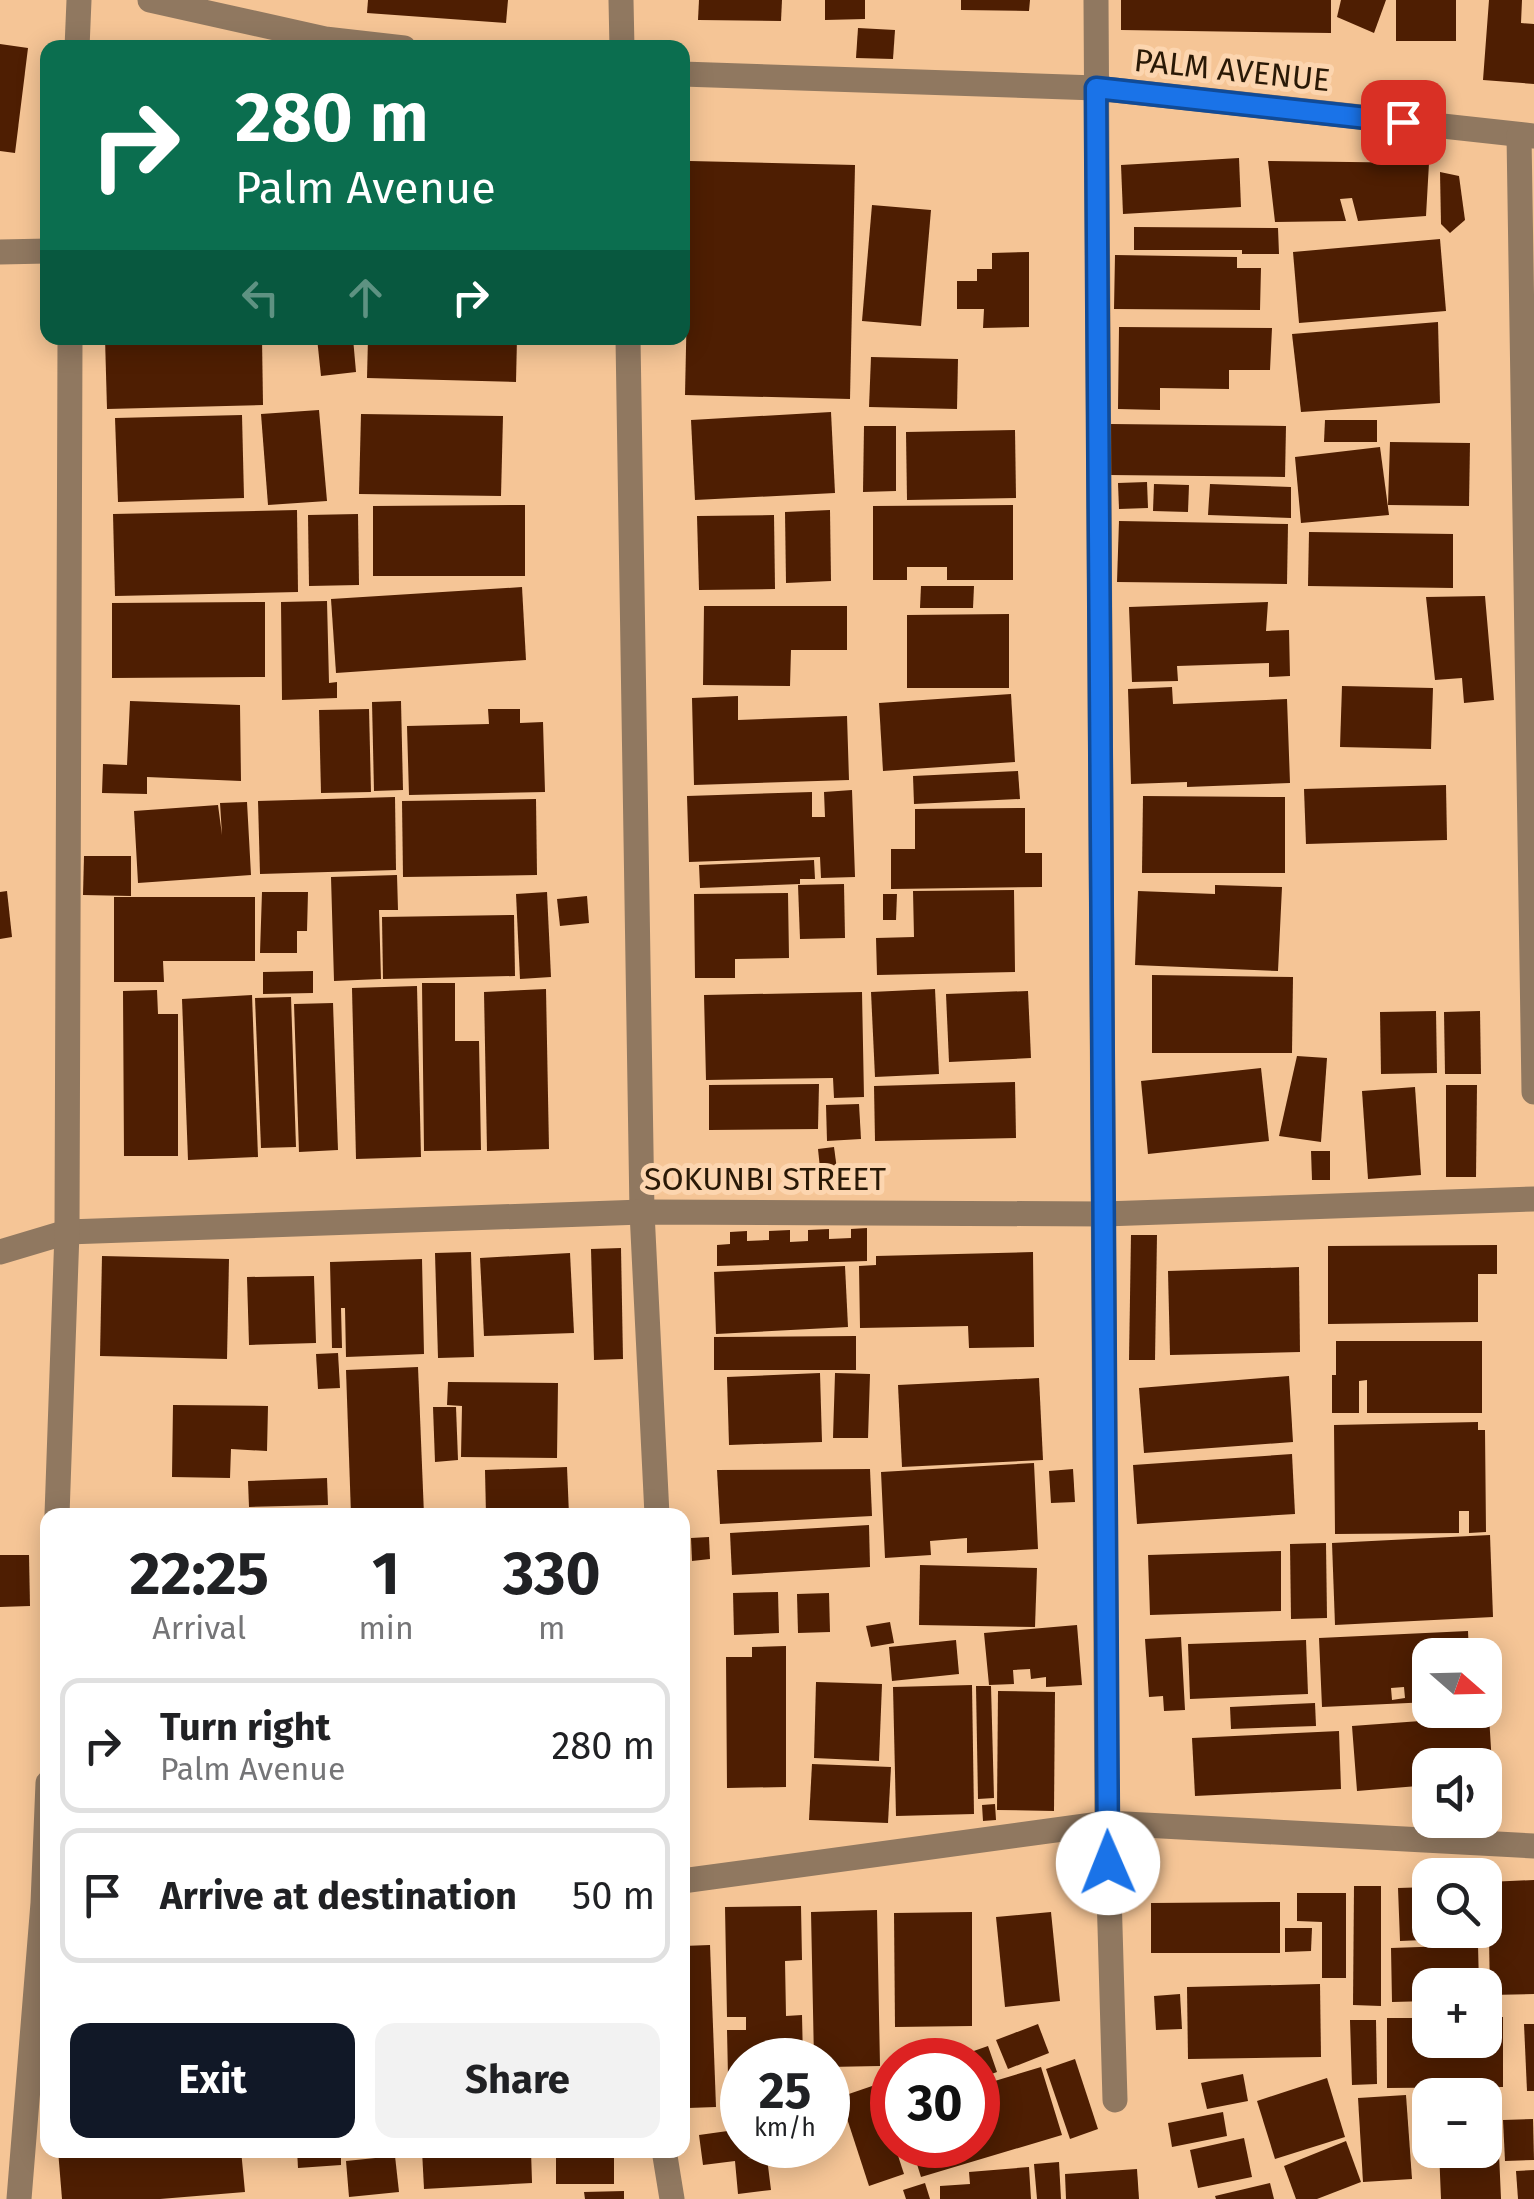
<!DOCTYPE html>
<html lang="en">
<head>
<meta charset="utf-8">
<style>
  body { margin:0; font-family:"Fira Sans",sans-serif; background:#f2f2f2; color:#202124; height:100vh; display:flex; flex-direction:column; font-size:38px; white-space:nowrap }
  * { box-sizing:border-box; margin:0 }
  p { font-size:32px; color:#757577 }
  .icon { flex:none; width:55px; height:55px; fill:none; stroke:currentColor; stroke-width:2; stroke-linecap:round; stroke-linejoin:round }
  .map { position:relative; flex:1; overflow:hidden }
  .drawer { position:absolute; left:40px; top:1508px; width:650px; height:650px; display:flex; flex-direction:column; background:#fff; border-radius:20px; box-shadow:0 5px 25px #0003 }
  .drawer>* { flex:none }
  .hud { position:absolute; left:40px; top:40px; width:650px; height:305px; border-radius:20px; box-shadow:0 5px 25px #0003; background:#0b6e4f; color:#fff; overflow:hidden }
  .needle { width:65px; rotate:110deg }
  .buttons { position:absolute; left:1412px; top:1638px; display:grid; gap:20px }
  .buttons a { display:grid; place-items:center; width:90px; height:90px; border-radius:20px; background:#fff; box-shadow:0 5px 25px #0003; font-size:50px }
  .speed { position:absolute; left:720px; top:2038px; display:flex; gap:20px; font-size:50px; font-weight:700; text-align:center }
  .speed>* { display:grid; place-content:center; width:130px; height:130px; border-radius:50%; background:#fff; box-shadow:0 5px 25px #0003; line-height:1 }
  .speed small { font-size:25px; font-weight:400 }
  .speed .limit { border:15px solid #d22; background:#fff; color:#111 }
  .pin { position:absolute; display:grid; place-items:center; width:85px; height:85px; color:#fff; margin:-42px; border-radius:20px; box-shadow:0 5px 15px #0006 }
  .me { position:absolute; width:110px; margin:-55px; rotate:359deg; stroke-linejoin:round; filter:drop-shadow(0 0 8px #0008) }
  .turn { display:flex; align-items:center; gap:35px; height:210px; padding:0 30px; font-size:45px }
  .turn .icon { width:130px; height:130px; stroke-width:2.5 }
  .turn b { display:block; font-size:70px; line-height:85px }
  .lanes { display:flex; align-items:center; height:95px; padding:0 30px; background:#0003; justify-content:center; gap:50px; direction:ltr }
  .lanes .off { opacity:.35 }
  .eta { display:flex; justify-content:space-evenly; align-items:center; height:170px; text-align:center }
  .eta b { font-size:60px; font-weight:700; line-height:70px }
  .button { display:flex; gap:20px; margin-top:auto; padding:20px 30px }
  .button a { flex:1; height:115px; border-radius:20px; background:#111827; color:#fff; font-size:40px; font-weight:700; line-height:115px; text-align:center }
  .button a+a { background:#f2f2f2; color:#202124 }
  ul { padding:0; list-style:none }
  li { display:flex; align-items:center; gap:30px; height:135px; margin:0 20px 15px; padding:0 10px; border:5px solid #e0e0e0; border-radius:20px }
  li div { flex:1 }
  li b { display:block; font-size:38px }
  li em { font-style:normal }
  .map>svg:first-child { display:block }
  .building { fill:#4e1e02; fill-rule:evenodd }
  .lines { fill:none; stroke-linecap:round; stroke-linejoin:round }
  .minor { stroke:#907860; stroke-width:25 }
  .route-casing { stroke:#114b97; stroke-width:25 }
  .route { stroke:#1a73e8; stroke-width:18 }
  .labels { text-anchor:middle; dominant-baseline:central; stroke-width:10; stroke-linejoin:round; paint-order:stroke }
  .street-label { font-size:32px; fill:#2a1906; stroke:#fcd5af }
</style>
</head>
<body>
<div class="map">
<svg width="1534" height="2199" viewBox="0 0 1534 2199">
  <rect width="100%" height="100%" fill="#f5c596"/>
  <g class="building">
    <path d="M368 0H508L506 23 367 13Z"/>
    <path d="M699 0H782L781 21 698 20Z"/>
    <path d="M825 0H865V19L825 20Z"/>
    <path d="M961 0H1030L1029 11 961 10Z"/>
    <path d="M1121 0H1331V33L1121 30Z"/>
    <path d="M1341 0H1386L1374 33 1337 17Z"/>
    <rect x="1396" y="0" width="60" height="41"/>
    <path d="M1489 0H1522L1521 23 1534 24V84L1483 80Z"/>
    <path d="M858 28 895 30 893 59 856 58Z"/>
    <path d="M0 44 28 48 15 153 0 151Z"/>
    <path d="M1239 158 1241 207 1123 214 1121 165Z"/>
    <path d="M690 161 855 165 850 399 685 395Z"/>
    <path d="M1268 161 1429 163 1426 216 1358 221 1352 198 1340 199 1346 221 1275 222Z"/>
    <path d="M1440 172 1459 176 1465 220 1450 233 1441 224Z"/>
    <path d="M872 205 931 210 921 326 862 321Z"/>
    <path d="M1134 227 1278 228 1279 254H1242V250H1134Z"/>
    <path d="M1440 239 1446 311 1299 323 1293 252Z"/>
    <path d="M1029 252V327L983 328 984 309H957V281H977V269H992V253Z"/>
    <path d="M1115 255 1237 257V268H1261L1260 310 1114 309Z"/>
    <path d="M1438 322 1440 403 1301 412 1292 334Z"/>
    <path d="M1119 327 1272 328 1270 370H1229V389L1160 388V410L1118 409Z"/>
    <path d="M105 338H262L263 405 107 409Z"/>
    <path d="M317 338H353L356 372 321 376Z"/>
    <path d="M368 338H517L516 382 367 378Z"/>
    <path d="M871 357 958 359 957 409 869 407Z"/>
    <path d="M319 410 327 501 268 505 261 414Z"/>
    <path d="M831 412 835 493 695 500 691 420Z"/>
    <path d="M361 414 503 416 501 496 359 494Z"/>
    <path d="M242 415 244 498 118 502 115 418Z"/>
    <path d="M1325 420H1377V442H1324Z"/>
    <path d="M1111 424 1286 426 1285 477 1110 475Z"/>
    <path d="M864 426H896V491L863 492Z"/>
    <path d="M1015 430 1016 498 907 500 906 432Z"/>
    <path d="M1390 442 1470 443 1469 506 1388 505Z"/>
    <path d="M1380 447 1389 515 1301 523 1295 457Z"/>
    <path d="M1147 482 1148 508 1119 509 1118 483Z"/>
    <path d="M1154 484 1189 485 1188 512 1153 511Z"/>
    <path d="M1210 484 1291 487V518L1208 515Z"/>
    <path d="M525 505V576H373V506Z"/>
    <path d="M1013 505V580H947V567H907V580H873V506Z"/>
    <path d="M297 510 298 592 115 596 113 514Z"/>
    <path d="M830 510 831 581 786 583 785 512Z"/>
    <path d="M358 514 359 585 309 586 308 515Z"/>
    <path d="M774 515 775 589 699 590 697 516Z"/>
    <path d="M1119 521 1288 524 1287 584 1117 582Z"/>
    <path d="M1309 532 1453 534V588L1308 586Z"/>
    <path d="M921 586H974L973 608H920Z"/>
    <path d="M522 587 526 660 336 673 331 599Z"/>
    <path d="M1485 596 1494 700 1464 703 1462 678 1435 680 1426 597Z"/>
    <path d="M327 601 329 683 337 682V698L282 700 281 602Z"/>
    <path d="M265 602V677L112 678V603Z"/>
    <path d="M1268 602 1266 631 1289 630 1290 676 1269 677V663L1177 666 1178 681 1132 682 1129 607Z"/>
    <path d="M704 606H847V650H791L790 686 703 685Z"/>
    <path d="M1009 614V688H907V615Z"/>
    <path d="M1342 686 1433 688 1431 749 1340 747Z"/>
    <path d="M1172 687 1173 704 1287 699 1290 783 1187 787V782L1131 784 1128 689Z"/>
    <path d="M1011 694 1015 762 883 771 879 703Z"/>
    <path d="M738 696V720L847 716 849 780 694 785 692 698Z"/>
    <path d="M130 701 240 705 241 781 147 777V794L102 793 103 764 127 765Z"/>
    <path d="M401 701 403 790 374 791 372 702Z"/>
    <path d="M369 709 371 792 321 793 319 710Z"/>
    <path d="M488 709H520V723L543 722 545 792 409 795 407 726 489 724Z"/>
    <path d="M1018 771 1020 799 914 804 913 776Z"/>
    <path d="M1446 785 1447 840 1306 844 1304 789Z"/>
    <path d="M852 790 855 877 821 878 820 857 689 862 687 796 812 792V817H825L824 792Z"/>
    <path d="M1143 796 1285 797V873H1142Z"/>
    <path d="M395 797 396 870 260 874 258 801Z"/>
    <path d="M536 799 537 875 403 877 402 801Z"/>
    <path d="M247 802 251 875 138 883 134 811 218 805 222 835 220 803Z"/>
    <path d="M1025 808V853H1042V887L891 889V849H915V809Z"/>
    <path d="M84 856H131V896L83 895Z"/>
    <path d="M814 860 815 879H800V884L700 888 699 865Z"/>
    <path d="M397 875 398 910H379L381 979 334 981 331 877Z"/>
    <path d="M844 884 845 938 800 939 798 885Z"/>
    <path d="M1215 885 1282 887 1278 971 1135 965 1138 891 1215 894Z"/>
    <path d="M1014 890 1015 972 877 975 876 938 914 937 913 891Z"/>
    <path d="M7 891 12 937 0 939V892Z"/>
    <path d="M262 892H308L307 931H297V953H260Z"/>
    <path d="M547 892 551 977 520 979 516 894Z"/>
    <path d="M788 893 789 958 735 959V978H695L694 894Z"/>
    <path d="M883 894H897L896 920H883Z"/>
    <path d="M587 896 589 923 560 926 557 899Z"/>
    <path d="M114 897H255V961H163L164 982H114Z"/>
    <path d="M514 915 515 976 383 979 382 917Z"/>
    <path d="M313 971V993L263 994V972Z"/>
    <path d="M1152 975 1293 977 1292 1053H1152Z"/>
    <path d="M422 983H455V1041H479L481 1150 424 1151Z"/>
    <path d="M417 986 421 1157 356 1159 352 988Z"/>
    <path d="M546 989 549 1149 487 1151 484 992Z"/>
    <path d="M935 989 939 1074 875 1077 871 992Z"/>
    <path d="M157 990 158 1014H178V1156H124L123 991Z"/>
    <path d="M1028 991 1031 1058 949 1062 946 994Z"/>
    <path d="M862 992 864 1097 834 1098 833 1078 706 1080 704 995Z"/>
    <path d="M252 995 258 1157 188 1160 182 999Z"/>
    <path d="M291 997 296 1147 261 1148 255 998Z"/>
    <path d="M333 1003 338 1150 299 1152 294 1004Z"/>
    <path d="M1436 1011 1437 1073 1381 1074 1380 1012Z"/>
    <path d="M1480 1011 1481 1074H1445L1444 1012Z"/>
    <path d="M1297 1056 1327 1058 1321 1142 1279 1136Z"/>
    <path d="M1261 1068 1269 1141 1148 1154 1141 1081Z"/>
    <path d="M1015 1082 1016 1138 875 1141 874 1086Z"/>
    <path d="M819 1084 818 1129 709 1130V1085Z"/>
    <path d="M1446 1085H1477L1476 1177H1446Z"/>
    <path d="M1415 1087 1421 1175 1368 1179 1362 1091Z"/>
    <path d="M859 1104 861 1139 827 1141 826 1105Z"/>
    <path d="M834 1147 838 1177 821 1178 818 1149Z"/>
    <path d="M1311 1151H1330V1180H1312Z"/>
    <path d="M867 1228V1261L717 1266V1245L730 1244V1232L747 1231V1241L769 1240V1231L790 1230V1242L808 1241V1230L829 1229V1239L851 1238V1229Z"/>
    <path d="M1131 1235H1157L1155 1360H1129Z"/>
    <path d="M1497 1245V1274H1478V1322L1328 1324V1246Z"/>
    <path d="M621 1248 623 1359 594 1360 591 1249Z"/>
    <path d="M471 1252 474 1357 438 1358 435 1253Z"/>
    <path d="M1033 1252 1034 1347 969 1348 968 1326 860 1328 859 1266 876 1265V1256Z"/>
    <path d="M570 1253 574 1333 484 1336 480 1258Z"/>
    <path d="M102 1256 229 1259 227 1359 100 1356Z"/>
    <path d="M422 1259 424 1354 346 1357 345 1308H341L342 1348H332L330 1262Z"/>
    <path d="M845 1266 848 1327 716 1334 714 1272Z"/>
    <path d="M1299 1267 1300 1352 1170 1355 1168 1271Z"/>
    <path d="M314 1276 316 1343 249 1345 247 1277Z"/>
    <path d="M856 1336V1370H714V1337Z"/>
    <path d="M1336 1341H1482V1413H1367V1380L1359 1381V1413H1332V1375H1336Z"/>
    <path d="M338 1353 340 1388 318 1389 316 1354Z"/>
    <path d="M418 1367 424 1515H351L346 1370Z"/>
    <path d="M820 1373 822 1442 729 1445 727 1377Z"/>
    <path d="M835 1373 870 1374 868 1438H833Z"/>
    <path d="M1289 1376 1293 1442 1144 1453 1139 1388Z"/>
    <path d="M1039 1378 1043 1460 902 1467 898 1385Z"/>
    <path d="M448 1382 558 1383 557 1458 461 1457 462 1406 447 1405Z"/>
    <path d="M173 1405 268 1406 267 1451 231 1449 230 1478 172 1477Z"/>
    <path d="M433 1407H456L458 1460 435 1462Z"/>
    <path d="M1478 1422V1430H1485L1486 1532 1469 1533V1511H1459V1533L1335 1534 1334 1425Z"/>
    <path d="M1292 1454 1295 1514 1137 1524 1133 1465Z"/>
    <path d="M1034 1463 1038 1549 967 1553V1538L930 1541 931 1555 885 1558 881 1472Z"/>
    <path d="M567 1467 569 1515H486L485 1470Z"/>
    <path d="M870 1469 872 1516 720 1524 717 1470Z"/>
    <path d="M1073 1469 1075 1502 1051 1503 1049 1471Z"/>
    <path d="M327 1478 328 1505 249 1507 248 1481Z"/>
    <path d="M869 1525 870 1567 732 1575 730 1533Z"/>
    <path d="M1490 1535 1493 1617 1335 1625 1332 1543Z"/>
    <path d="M709 1537 710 1559 692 1561 691 1538Z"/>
    <path d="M1326 1543 1327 1618 1291 1619 1290 1544Z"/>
    <path d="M1281 1551V1611L1150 1615 1148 1555Z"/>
    <path d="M0 1555H29L30 1606 0 1607Z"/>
    <path d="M920 1565 1037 1568 1035 1627 919 1625Z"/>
    <path d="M778 1592 779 1633 734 1635 733 1593Z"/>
    <path d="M829 1593 830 1632 798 1633 797 1594Z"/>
    <path d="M890 1622 894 1643 871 1647 866 1626Z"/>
    <path d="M1077 1625 1082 1685 1046 1687V1677L1031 1679 1030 1669 1013 1670 1014 1684 989 1685 984 1633Z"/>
    <path d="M1468 1631 1469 1655H1430V1702L1322 1707 1319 1638ZM1404 1687 1405 1698 1392 1700 1391 1688Z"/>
    <path d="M1181 1637 1185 1710 1164 1711 1163 1696 1149 1697 1145 1639Z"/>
    <path d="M956 1640 959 1674 892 1681 889 1647Z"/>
    <path d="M1306 1640 1308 1694 1190 1699 1188 1644Z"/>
    <path d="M786 1646V1787L727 1788 726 1657H752V1647Z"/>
    <path d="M816 1682 882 1684 879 1761 814 1758Z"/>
    <path d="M972 1685 974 1814 896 1816 893 1687Z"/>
    <path d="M976 1686H991L994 1798 978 1799Z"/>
    <path d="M998 1691 1055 1692 1054 1811 997 1810Z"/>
    <path d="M1315 1703 1316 1726 1231 1729 1230 1707Z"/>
    <path d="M1489 1716 1493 1781H1485V1765H1430V1785L1357 1791 1352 1726Z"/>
    <path d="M1339 1731 1341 1789 1195 1796 1192 1738Z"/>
    <path d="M812 1764 891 1767 888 1823 809 1820Z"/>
    <path d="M995 1804 996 1820 983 1821 982 1805Z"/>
    <path d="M1534 1880V1994L1490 1995 1488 1882Z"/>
    <path d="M1354 1886H1381V2006L1353 2005Z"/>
    <path d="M1430 1887V1930H1471L1472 1938 1400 1941 1398 1888Z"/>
    <path d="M1297 1893H1346V1978H1322V1922L1297 1921Z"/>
    <path d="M1280 1902V1953H1151V1903Z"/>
    <path d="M801 1906 802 1960 785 1961 786 2016 802 2015 803 2060H742V2076H728L727 2030H746V2017H727L725 1907Z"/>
    <path d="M877 1910 880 2066 828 2067V2060H814L811 1912Z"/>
    <path d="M972 1912V2026L895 2027 894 1913Z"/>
    <path d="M1051 1912 1060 2001 1005 2007 996 1917Z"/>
    <path d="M1285 1928H1312L1311 1951 1285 1952Z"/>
    <path d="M710 1945 716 2107 688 2108 683 1946Z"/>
    <path d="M1478 1945 1479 1985H1430V2001L1392 2002 1391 1948Z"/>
    <path d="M1320 1984 1321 2057 1188 2059 1187 1987Z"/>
    <path d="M1180 1994 1182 2029 1156 2030 1154 1996Z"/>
    <path d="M1485 2017H1503V2087L1387 2088V2018H1430V2040H1485Z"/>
    <path d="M1350 2020H1376L1377 2084 1352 2085Z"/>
    <path d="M1038 2024 1049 2053 1008 2069 996 2040Z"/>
    <path d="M1524 2024H1534V2091H1527Z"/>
    <path d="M988 2046 997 2072 978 2079V2060H948Z"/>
    <path d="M1075 2059 1098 2129 1070 2139 1046 2069Z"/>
    <path d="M1041 2067 1062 2135 921 2177 911 2145H978V2086Z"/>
    <path d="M1243 2074 1248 2101 1207 2109 1201 2083Z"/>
    <path d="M1327 2078 1345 2137 1275 2159 1257 2101Z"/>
    <path d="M875 2085 904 2174 869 2186 840 2097Z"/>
    <path d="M1406 2095 1412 2179 1363 2182 1358 2098Z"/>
    <path d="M1497 2108 1501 2199H1441L1439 2150H1485V2109Z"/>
    <path d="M1223 2112 1227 2136 1172 2147 1168 2123Z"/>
    <path d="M1533 2119 1534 2160 1505 2161 1503 2120Z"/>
    <path d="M742 2129V2145H828L830 2129 833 2147 747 2159 767 2158 771 2190 738 2194 735 2161 703 2165 699 2135Z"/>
    <path d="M1244 2138 1252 2177 1198 2188 1190 2150Z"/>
    <path d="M1346 2141 1361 2182 1317 2199H1296L1284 2166Z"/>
    <path d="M58 2150H241L245 2192 160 2199H62Z"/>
    <path d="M297 2150H341V2165L298 2168Z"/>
    <path d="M422 2150H531L532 2183 424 2189Z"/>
    <rect x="556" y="2150" width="58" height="34"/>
    <path d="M395 2156 399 2192 349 2197 346 2161Z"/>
    <path d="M1059 2162 1061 2199H1037L1034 2164Z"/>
    <path d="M1029 2167 1031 2199H940V2186L970 2184 969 2172Z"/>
    <path d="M1137 2169 1139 2199H1066L1065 2174Z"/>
    <path d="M1534 2170V2199H1518L1516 2171Z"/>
    <path d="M925 2183 930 2199H906L903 2190Z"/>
    <path d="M1270 2183 1274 2199H1216L1215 2196Z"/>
    <path d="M624 2191V2199H585L584 2192Z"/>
  </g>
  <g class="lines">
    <g class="minor">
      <path d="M150 0 325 39 404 48"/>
      <path d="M621 0 622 48"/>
      <path d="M1096 0 1107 1823 1115 2100"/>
      <path d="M77 48 79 0"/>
      <path d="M682 74 1096 88 1534 136"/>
      <path d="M1519 135 1534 1092"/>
      <path d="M0 252 48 251"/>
      <path d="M628 338 642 1212 657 1515"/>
      <path d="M0 1252 67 1232 642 1212 1104 1214 1534 1199"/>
      <path d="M57 1515 67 1232 70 338"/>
      <path d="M682 1881 1107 1823 1534 1846"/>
      <path d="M664 2150 672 2199"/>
      <path d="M19 2199 43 1903 48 1783"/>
    </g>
  </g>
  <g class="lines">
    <g class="route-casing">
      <path id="route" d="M1108 1863 1096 88 1403 122"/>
    </g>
    <use href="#route" class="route"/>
  </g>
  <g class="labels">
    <g class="street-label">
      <text transform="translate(1232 70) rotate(6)">PALM AVENUE</text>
      <text x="765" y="1179">SOKUNBI STREET</text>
    </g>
  </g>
</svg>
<div class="buttons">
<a><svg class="needle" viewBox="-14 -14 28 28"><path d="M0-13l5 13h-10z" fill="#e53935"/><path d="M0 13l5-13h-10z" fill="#757577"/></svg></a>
<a><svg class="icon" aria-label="sound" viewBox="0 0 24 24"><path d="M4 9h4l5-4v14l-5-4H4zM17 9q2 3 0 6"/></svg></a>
<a><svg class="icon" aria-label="search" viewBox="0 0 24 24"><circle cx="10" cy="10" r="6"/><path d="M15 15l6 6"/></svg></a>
<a>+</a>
<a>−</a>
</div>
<div class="speed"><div>25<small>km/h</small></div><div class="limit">30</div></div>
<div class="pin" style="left:1403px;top:122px;background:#d93025"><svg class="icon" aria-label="arrive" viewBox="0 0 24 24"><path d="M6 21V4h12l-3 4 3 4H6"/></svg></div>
<svg class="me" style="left:1108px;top:1863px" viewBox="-20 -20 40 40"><circle r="19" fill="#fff"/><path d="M0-13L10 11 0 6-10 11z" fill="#1a73e8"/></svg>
<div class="hud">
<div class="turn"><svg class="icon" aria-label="right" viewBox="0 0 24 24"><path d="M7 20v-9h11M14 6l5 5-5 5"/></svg><div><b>280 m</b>Palm Avenue</div></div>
<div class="lanes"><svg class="icon off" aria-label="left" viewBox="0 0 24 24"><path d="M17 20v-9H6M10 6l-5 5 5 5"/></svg><svg class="icon off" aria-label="ahead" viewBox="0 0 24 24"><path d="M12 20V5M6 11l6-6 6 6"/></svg><svg class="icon" aria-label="right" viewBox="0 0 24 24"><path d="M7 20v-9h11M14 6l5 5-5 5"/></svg></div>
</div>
<section class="drawer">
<div class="eta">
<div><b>22:25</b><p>Arrival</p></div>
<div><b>1</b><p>min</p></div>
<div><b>330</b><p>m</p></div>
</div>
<ul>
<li><svg class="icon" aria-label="right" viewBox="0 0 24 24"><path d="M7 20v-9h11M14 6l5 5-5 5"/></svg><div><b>Turn right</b><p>Palm Avenue</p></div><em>280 m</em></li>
<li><svg class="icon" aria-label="arrive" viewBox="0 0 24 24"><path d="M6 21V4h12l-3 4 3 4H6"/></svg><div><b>Arrive at destination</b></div><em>50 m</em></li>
</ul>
<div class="button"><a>Exit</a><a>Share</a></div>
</section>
</div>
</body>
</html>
